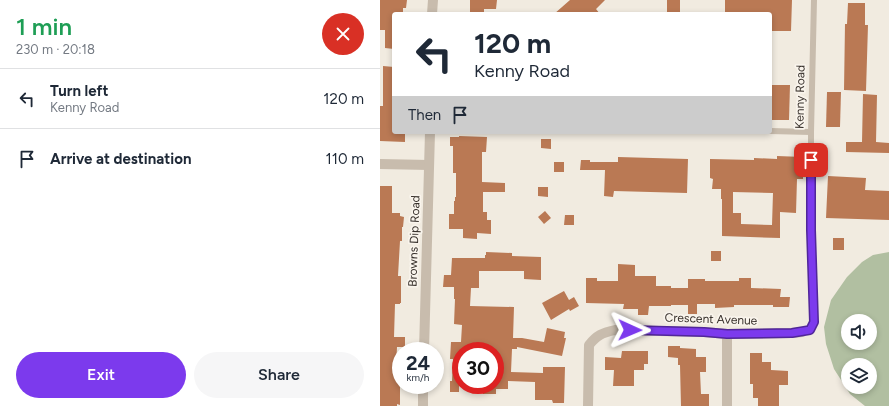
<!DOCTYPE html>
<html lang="en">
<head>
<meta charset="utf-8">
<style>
  body { margin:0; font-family:Figtree,sans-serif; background:#f6f6f7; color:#1f2937; height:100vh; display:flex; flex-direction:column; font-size:15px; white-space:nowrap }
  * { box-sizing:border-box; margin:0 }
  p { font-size:13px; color:#747a83 }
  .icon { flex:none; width:22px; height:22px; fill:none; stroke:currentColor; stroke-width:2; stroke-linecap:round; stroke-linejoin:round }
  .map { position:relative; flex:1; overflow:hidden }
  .panel { display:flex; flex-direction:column; background:#fff; width:380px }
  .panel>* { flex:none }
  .top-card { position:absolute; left:12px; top:12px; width:380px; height:122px; border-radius:4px; box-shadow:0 2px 6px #0003; background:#fff; color:#1f2937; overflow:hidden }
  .fabs { position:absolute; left:461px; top:314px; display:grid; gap:8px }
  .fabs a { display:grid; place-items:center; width:36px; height:36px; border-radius:50%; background:#fff; box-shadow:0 2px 6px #0003; font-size:20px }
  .speed { position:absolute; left:12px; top:342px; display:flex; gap:8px; font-size:20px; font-weight:700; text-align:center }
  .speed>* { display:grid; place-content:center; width:52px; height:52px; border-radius:50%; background:#fff; box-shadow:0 2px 6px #0003; line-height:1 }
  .speed small { font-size:10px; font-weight:400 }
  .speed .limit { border:6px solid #d22; background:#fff; color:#111 }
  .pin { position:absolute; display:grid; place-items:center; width:34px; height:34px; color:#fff; margin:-17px; border-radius:8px; box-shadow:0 2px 6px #0006 }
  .me { position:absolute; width:44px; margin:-22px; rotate:91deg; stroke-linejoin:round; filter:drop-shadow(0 0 3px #0008) }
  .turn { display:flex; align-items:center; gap:14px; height:84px; padding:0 16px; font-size:18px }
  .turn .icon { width:52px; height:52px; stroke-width:2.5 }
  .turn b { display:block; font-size:28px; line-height:34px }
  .then { display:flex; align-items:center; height:38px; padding:0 16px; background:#0003; gap:8px; font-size:15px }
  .round { display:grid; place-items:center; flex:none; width:42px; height:42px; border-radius:21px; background:#f6f6f7 }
  .summary { display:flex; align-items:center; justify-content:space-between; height:68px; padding:0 16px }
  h1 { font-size:24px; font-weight:600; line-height:30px; color:#1e9e55 }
  .primary-button { display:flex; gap:8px; margin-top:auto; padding:8px 16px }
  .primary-button a { flex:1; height:46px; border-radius:24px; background:#7c3aed; color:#fff; font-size:16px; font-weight:600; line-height:46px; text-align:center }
  .primary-button a+a { background:#f6f6f7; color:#1f2937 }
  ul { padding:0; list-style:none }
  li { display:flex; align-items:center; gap:12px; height:60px; padding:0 16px; border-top:1px solid #e0e1e3 }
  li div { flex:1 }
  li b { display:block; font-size:15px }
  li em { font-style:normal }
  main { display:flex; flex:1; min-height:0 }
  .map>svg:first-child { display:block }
  .green { fill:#b1bfa1; fill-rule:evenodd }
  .building { fill:#ba7954; fill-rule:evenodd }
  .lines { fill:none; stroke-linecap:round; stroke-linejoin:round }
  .lane { stroke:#c8bcad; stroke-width:6 }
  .street { stroke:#c8bcad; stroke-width:10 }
  .route-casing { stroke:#51269a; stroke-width:10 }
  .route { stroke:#7c3aed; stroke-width:7 }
  .labels { text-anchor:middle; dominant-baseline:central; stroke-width:3.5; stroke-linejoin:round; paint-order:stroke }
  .street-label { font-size:12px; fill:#37302b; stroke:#f9f4ec }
</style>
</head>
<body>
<main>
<section class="panel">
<div class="summary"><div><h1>1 min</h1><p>230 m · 20:18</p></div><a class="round" style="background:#d93025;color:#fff"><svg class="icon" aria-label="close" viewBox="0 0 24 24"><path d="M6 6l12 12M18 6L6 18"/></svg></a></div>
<ul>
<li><svg class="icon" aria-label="left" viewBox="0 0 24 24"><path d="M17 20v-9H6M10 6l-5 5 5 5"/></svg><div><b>Turn left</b><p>Kenny Road</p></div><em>120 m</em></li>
<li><svg class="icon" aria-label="arrive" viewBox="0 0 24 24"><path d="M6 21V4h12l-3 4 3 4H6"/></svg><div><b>Arrive at destination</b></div><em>110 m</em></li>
</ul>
<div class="primary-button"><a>Exit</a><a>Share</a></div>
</section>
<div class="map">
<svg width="509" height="406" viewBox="0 0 509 406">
  <rect width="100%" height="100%" fill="#f1ebe0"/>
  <path class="green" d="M509 252V406H485L470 394 454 369 446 344 444 327 451 300 467 277 482 262 493 255ZM468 321H490V343H468ZM468 365H490V387H468Z"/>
  <g class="building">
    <path d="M0 0H27L26 8H23V14H14V49L5 48V30H0Z"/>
    <path d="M90 0H117L116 9H104V14L90 13Z"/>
    <path d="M190 0H225L216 9 220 14H174Z"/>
    <rect x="287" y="0" width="13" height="14"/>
    <path d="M345 0H412L411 31H390V14H345Z"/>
    <path d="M468 3H485V25H488L486 91 464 90 465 24H467Z"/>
    <path d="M3 66 14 67V132H25V142L0 141V106H3Z"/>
    <path d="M390 85H410L409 120H390Z"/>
    <path d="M447 92H461L460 127H446Z"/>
    <path d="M483 94 497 95 496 142 509 143V153L466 152V142H482Z"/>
    <path d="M79 136 107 137 106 152H102V182L125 183V192H103V212H107V220H111V234L97 233V239L83 238V229H69V214H74V201H75V197H76V173H73V146H70V137H79Z"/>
    <path d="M161 139H171V149L161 148Z"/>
    <path d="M397 156 423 157V179H417L416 213 400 212V238L342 236V199H341V189H332L333 179 330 178V159L374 160V158L397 159ZM353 192 393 193 392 225 361 224V213H353Z"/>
    <path d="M238 157 308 159 307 193 234 191 233 197 224 196 225 170H200L201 160H210V162H238Z"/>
    <rect x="174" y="162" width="10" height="10"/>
    <path d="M448 176 486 178 485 190 509 191V220L446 218Z"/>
    <path d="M0 186H12V213H20V216L24 217 23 227H22V241H20L18 276H21V303H20V304H15L14 337H25V347H17L16 368H20L19 383H20V405L17 404V406H0Z"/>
    <path d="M158 187H168V197L158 196Z"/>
    <path d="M165 211 171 218 164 224 158 217Z"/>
    <path d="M185 215H194V225H184Z"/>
    <rect x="453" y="238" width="11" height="12"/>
    <rect x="331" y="251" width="10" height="10"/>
    <path d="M106 252 132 253V256L161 257V280L144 279V271H99V288H91L90 306 134 307 133 338H142L164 342 167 328 185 332 184 338H186L182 356 137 347V349H132L131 372 163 373V367H185L184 403H173L172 400H155V382L128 381V389H116V394H103V385H115V351H81V385H79V392H70V381H72L73 359H70L71 342H81L82 325 74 324 75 299H74V287H63L64 275H71L72 258H105V255H106Z"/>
    <path d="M238 264 255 265V276H276V286H291V288H308V279H325V281H359V278H371V288L401 289 400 297H410L409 307H393V305H354V307L335 308V304H317V314H308V305H291V306H269L268 315H258V309H243L244 304 206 303V278H217V281H238Z"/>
    <path d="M184 291 189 300 194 297 199 306 190 311 189 309 171 320 162 303Z"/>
    <path d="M288 346H300V348L316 349V357H326V372H320L321 394H329V406H301L300 365H298V358L288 357Z"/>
    <path d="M242 351H268V364H264V370H254V386H233L234 370H225V357L241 358Z"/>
    <path d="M370 353H382V362H391V370L408 371V385H399V406H378V398H373V384H370Z"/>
  </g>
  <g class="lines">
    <g class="lane">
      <path d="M390 131 431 132"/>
      <path d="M422 332 430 330 434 322 431 230V132L434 0"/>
    </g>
    <g class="street">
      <path d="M52 14 53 0"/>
      <path d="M0 164 49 165"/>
      <path d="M44 351 50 132"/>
      <path d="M43 406V385"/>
      <path d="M208 406 209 345C217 335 222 333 235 330L324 332 347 334 412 333 422 332"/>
      <path d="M347 406V334"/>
    </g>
  </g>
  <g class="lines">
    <g class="route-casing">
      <path id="route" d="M250 330 324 332 347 334 412 333 430 330 434 322 431 230V160"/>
    </g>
    <use href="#route" class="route"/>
  </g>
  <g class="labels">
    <g class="street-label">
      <text transform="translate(420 97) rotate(-89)">Kenny Road</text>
      <text transform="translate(34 241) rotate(-88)">Browns Dip Road</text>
      <text transform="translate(331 319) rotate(2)">Crescent Avenue</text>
    </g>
  </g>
</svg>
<div class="fabs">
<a><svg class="icon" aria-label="sound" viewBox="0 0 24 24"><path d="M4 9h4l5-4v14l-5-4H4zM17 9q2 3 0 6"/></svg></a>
<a><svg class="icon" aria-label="layers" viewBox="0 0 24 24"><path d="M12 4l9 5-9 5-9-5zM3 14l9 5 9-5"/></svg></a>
</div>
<div class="speed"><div>24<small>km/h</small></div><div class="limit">30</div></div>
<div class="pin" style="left:431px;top:160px;background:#d93025"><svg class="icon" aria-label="arrive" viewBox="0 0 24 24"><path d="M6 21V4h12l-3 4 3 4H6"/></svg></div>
<svg class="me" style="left:250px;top:330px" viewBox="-20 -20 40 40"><path d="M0-17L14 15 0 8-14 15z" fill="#7c3aed" stroke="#fff" stroke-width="4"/></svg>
<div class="top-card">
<div class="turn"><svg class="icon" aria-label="left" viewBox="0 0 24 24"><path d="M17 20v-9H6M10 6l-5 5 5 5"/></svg><div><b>120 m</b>Kenny Road</div></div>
<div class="then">Then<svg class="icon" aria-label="arrive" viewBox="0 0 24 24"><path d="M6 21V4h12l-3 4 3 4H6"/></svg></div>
</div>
</div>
</main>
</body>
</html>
